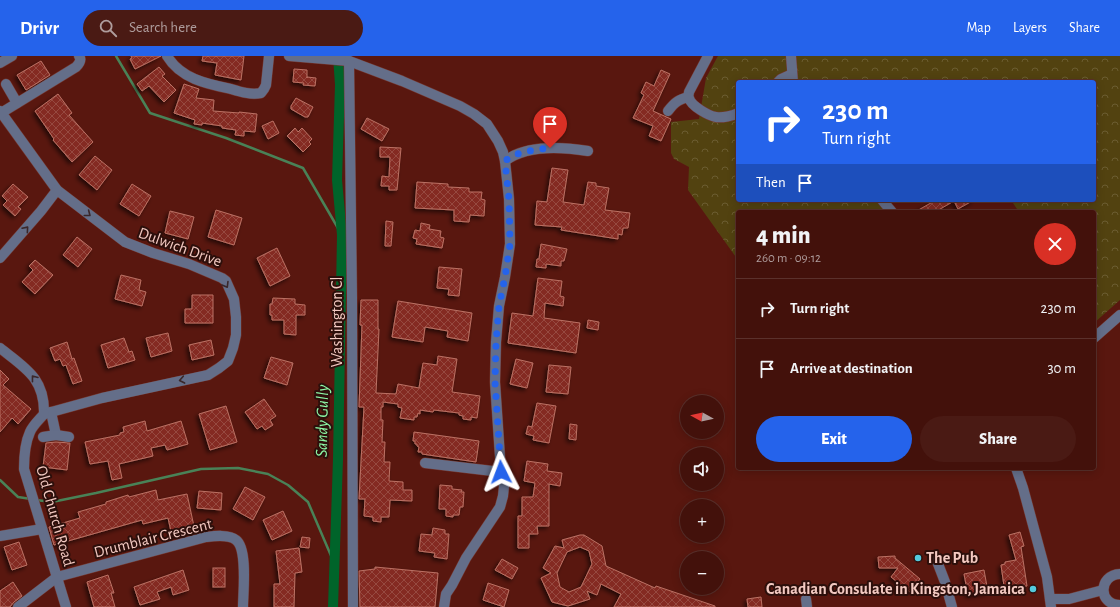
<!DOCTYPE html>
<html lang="en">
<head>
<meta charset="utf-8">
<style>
  body { margin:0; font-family:"Alegreya Sans",sans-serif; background:#4a1a14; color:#f1f3f6; height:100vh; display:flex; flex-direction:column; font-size:15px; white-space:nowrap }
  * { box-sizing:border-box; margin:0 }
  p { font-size:13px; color:#af9d9d }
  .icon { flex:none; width:22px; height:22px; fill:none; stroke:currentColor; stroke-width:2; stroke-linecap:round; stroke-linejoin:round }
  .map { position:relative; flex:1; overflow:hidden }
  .details { position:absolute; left:736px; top:154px; width:360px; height:260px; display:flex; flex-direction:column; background:#43110b; border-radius:4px; box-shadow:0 2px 10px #0003,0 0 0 1px #5b312c }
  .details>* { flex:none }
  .top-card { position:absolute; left:736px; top:24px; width:360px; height:122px; border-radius:4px; box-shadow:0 2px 10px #0003,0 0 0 1px #5b312c; background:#2563eb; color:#fff; overflow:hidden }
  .needle { width:26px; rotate:278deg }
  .tools { position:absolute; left:680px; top:339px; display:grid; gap:8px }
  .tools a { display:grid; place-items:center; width:44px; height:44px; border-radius:50%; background:#43110b; box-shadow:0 2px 10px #0003,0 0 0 1px #5b312c; font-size:20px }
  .pin { position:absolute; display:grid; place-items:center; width:34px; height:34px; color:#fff; margin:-41px -17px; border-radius:50% 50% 50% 0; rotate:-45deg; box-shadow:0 0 4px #0007 }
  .pin .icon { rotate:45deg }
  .me { position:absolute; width:44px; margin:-22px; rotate:357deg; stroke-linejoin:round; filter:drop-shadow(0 0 3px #0008) }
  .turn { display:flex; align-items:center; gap:14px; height:84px; padding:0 20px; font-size:18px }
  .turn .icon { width:52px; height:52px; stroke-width:2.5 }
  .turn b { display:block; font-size:28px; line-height:34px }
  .then { display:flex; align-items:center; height:38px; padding:0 20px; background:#0003; gap:8px; font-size:15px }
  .round { display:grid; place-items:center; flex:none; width:42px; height:42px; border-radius:21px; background:#4a1a14 }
  .head { display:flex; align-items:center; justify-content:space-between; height:68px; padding:0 20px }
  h1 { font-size:24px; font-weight:800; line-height:30px }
  .primary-button { display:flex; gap:8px; margin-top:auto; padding:8px 20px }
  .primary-button a { flex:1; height:46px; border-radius:24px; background:#2563eb; color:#fff; font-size:16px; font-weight:800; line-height:46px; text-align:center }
  .primary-button a+a { background:#4a1a14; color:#f1f3f6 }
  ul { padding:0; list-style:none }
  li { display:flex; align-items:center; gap:12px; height:60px; padding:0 20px; border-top:1px solid #5b312c }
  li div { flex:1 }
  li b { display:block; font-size:15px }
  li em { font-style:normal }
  header { display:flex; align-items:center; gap:24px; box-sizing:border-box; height:56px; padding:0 20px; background:#2563eb; color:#fff }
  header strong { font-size:19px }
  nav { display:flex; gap:22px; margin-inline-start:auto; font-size:14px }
  .search { width:280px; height:36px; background:#4a1a14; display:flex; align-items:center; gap:10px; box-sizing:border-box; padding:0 14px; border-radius:22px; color:#af9d9d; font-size:15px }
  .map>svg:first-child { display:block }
  .park { fill:url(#park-crowns) }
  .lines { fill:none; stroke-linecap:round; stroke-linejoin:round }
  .stream { stroke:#498257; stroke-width:2.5 }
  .canal { stroke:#00642a; stroke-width:10 }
  .building { fill:url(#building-cross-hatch); stroke:#bc7164; fill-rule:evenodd; filter:url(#shadow) }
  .minor-casing { stroke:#75372f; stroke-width:11 }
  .minor { stroke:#646e89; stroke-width:10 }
  .oneway { stroke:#3a272a }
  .route { stroke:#2563eb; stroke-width:7; stroke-dasharray:0 12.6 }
  .poi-dot { fill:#54cadd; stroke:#2c0f0b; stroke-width:1.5 }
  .labels { text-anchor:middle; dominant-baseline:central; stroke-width:4; stroke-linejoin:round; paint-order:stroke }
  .street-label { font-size:16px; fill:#f3c9c1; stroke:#2c0f0b }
  .poi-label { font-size:16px; font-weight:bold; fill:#f3c9c1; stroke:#2c0f0b; text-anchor:start }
  .water-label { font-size:17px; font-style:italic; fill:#8df9a6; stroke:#2c0f0b }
</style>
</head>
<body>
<header>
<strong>Drivr</strong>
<div class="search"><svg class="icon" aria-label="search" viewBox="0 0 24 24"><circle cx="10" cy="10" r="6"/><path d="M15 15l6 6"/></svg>Search here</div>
<nav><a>Map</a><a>Layers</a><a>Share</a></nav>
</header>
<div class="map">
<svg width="1120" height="551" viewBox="0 0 1120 551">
  <defs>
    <pattern id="park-crowns" width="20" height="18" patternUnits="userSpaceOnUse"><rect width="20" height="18" fill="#524210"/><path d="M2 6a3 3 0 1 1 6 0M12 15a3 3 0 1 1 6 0" fill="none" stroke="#6b5c31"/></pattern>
    <pattern id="building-cross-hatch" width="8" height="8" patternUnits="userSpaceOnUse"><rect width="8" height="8" fill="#842c22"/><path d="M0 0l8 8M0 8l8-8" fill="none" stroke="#964940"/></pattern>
    <filter id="shadow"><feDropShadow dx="-2.5" dy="2.5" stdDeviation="2" flood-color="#0009"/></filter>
  </defs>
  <rect width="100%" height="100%" fill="#59170f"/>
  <path class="park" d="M718 0H1120V244L1094 267V156H1019L1011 144H1094V26H738V144H876L887 156H738V204L688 134 689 111 674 103 671 97V66L699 63 706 22Z"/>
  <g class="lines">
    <g class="stream">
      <path d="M116 0 150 57 226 82 303 112 342 179"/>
      <path d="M0 424 18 441 31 443"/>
      <path d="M36 444 52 446 96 437 201 413 238 412 268 418 288 429 308 446 335 509"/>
    </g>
    <path class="canal" d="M333 551 338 403 342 179 337 124 340 29 338 0"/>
  </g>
  <g class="building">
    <path d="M131 0H161L135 13 130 3 132 2Z"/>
    <path d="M203 0H244L241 24 215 19 217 7 202 5Z"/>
    <path d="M41 5 50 19 26 34 17 19Z"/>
    <path d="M159 11 165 18 162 20 176 34 164 46 149 30 142 35 137 28Z"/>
    <path d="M294 13 307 14V22V21L316 22 315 30 303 29 304 27 293 26Z"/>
    <path d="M661 14 670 18 653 55 671 63 661 85 649 80 653 70 633 62 644 39 641 37 646 26 654 30Z"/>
    <path d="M184 28 199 33 196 42 214 44 213 55 239 57V56L257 58 255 76 244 75V80L235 79 236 74 222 72V70L202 67V69L194 68 195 64 174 57Z"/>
    <path d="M58 38 72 57 69 59 93 86 72 106 53 84 54 83 35 55Z"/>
    <path d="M296 42 313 51 308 61H305L291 53V50Z"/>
    <path d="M367 62 389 73 382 85 361 73Z"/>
    <path d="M273 65 279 77 268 83 262 70Z"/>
    <path d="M295 72 298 76 302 72 312 83 309 86 311 88 303 96 287 80Z"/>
    <path d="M380 91 401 92 397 134H389V130H381L382 120 389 121 390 101H380Z"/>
    <path d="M95 100 112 114 97 134 79 119Z"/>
    <path d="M552 112 568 114 563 146 584 149 588 126 596 127V130L609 132 605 154 630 157 628 172H623L622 179 618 178V183L561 174 562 171 535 169 537 145 547 146Z"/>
    <path d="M417 126 448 128V131L469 132V136H482L481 143 485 144 484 160 470 159 469 166 454 165V154L415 152Z"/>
    <path d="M13 128 28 141 18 151 21 153 15 160 3 149 7 145 2 140Z"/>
    <path d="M132 128 151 140 139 160 120 148Z"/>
    <path d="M936 144H974L958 153 954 145 935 156H915Z"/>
    <path d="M216 154 242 162 234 189 208 181Z"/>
    <path d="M170 155 194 161 188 183 165 177Z"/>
    <path d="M386 165 393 166 391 190H385Z"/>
    <path d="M421 167 430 169 429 173 441 175 440 181 444 182 442 192 416 188 417 183 413 182 415 174 420 175Z"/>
    <path d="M77 181 92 193 78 211 63 199Z"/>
    <path d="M541 188 567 193 564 205H561V210L546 208V212L536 211 537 203H539Z"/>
    <path d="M277 192 290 220 270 230 257 202Z"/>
    <path d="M35 204 53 219 35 238 22 226 33 214 29 210Z"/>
    <path d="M439 211 462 213 459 240 448 239 449 233 437 232Z"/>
    <path d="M121 219 141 224 139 234 146 236 142 250 115 243Z"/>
    <path d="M538 222 562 225 560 240 564 241 563 250 545 247 544 262 580 267 576 297 508 287 512 257 533 260Z"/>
    <path d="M192 239H213V267H185V253H192Z"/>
    <path d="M273 242 295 243V248L305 249V259H296V279L284 278V264H272V259H270V248H272Z"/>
    <path d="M361 244H378V273H379L376 337 396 338 398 328 419 332 423 307 437 309 438 300 457 303 452 336 480 340 477 362 471 361V364L463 363V360L459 359V357L434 354 433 356 420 354V358L418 357 417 361H414V364L400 362 402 352 398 351V348L383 346V351H381V364H383L382 386H385L384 406H390L389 425 403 426V434H412V445L390 444 389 461H381V466L373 465V461L364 460 365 443H359L364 351H359L362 269H360Z"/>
    <path d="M398 245 472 257 468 285 447 281 448 275 425 271 423 286 392 281Z"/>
    <path d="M588 264 599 266 598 274 587 272Z"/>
    <path d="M168 277 172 295 151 301 146 282Z"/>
    <path d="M124 282 129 296 132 295 135 304 108 312 101 289Z"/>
    <path d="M211 284 214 299 192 304 189 289Z"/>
    <path d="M67 286 72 303 74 302 82 325 73 328 66 309 63 310 60 303 55 305 50 292Z"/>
    <path d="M271 301 293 307 287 329 264 322Z"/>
    <path d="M516 303 533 307 527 332 510 328Z"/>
    <path d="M549 309 571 311 568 338 546 336Z"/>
    <path d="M0 314 9 323 3 329 31 353 18 368 12 362 0 376Z"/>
    <path d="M264 343 276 360 270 364 273 369 265 374 262 370 257 373 245 356Z"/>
    <path d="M537 347 556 350 549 387 533 384 534 380 526 378 528 370 532 371Z"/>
    <path d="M226 350 237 386 210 394 199 358Z"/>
    <path d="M145 365 147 375 181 365 188 388 167 394 165 389 151 392 153 400 119 408 122 422 112 424 108 405 90 408 85 386 120 379V377L124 376 123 371Z"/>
    <path d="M570 368 577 369 576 384 569 383Z"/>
    <path d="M414 376 479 385 476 406 422 398V396H418L419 391 417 390V388H415V385H413Z"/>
    <path d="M56 386 70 387 67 414 43 411 46 387Z"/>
    <path d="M527 405 548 408 547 415 562 417 560 430 549 428V470H537L538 478H529V492H518V460H522V441H533L535 427 524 425Z"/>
    <path d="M440 429 452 430V433L462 434 461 436H464L463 451H460L459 459H453V461L446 460V453H439Z"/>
    <path d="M245 431 265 441 253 464 233 453Z"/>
    <path d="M156 434 158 444 187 438 195 475 172 480 168 462 143 468 142 464 54 489 49 471 80 462 78 456 106 448V446L128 439 129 441Z"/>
    <path d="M199 435 222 437 221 454 197 452Z"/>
    <path d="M283 455 292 475 272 484 263 464Z"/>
    <path d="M433 472 445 474V478H449L447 503 434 501 435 497 419 495 421 478 432 479Z"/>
    <path d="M1020 476 1024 490 1021 491 1027 530 1009 533 1008 529 1004 530 1001 509 1005 508V506L1016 504 1009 479Z"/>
    <path d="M580 479H584L602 490 606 510 655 532 656 530 715 550V551H614L621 538 601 528 597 539 587 535 590 543 568 550 552 546 541 522 551 517 543 512 555 490 564 492 562 484ZM580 491 589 495 592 508 581 531 569 536 560 531 557 517 567 496Z"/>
    <path d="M302 481 310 482 309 492 300 491Z"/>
    <path d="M19 486 27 509 12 514 4 491Z"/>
    <path d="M299 492 302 516 295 517 294 551H274V528H280L276 495Z"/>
    <path d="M895 500V502L920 523 910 536 891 521 898 512H879L878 501Z"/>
    <path d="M502 503 518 512 512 523 495 514Z"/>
    <path d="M375 511 438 517 435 551H360L359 515 375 513Z"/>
    <rect x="213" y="512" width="12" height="19"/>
    <path d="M183 514 189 534 173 539 171 531 157 536 160 543 140 549 134 531Z"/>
    <path d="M984 514 988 536 968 539 964 518Z"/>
    <path d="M108 519 114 537H111L115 551H94L87 526Z"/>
    <path d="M13 526 22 540 14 546 10 551H0V535Z"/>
    <path d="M488 527 509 534 504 551 483 544Z"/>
    <path d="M761 541 762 551H748L747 543Z"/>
  </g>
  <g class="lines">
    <g class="minor-casing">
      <g id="minor">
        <path d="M167 0C181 23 207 28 231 33 241 36 251 39 261 37L264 33 266 29 269 0"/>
        <path d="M289 0 349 5 402 25 460 50 474 58 487 68 498 85 503 96 505 105 509 143 510 188 505 221 499 250 496 286 495 326 501 416 504 430 503 440 500 451 466 502 452 529 446 538 444 551"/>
        <path d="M708 0 689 36C689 37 688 40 689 42 691 50 709 60 716 61 722 62 733 60 738 57"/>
        <path d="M791 0 793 26"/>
        <path d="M349 5 352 241 353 551"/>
        <path d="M0 7 12 0"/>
        <path d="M778 26 781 23 792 18"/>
        <path d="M6 28 17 47"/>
        <path d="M0 55 57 134 125 186 153 197 189 208 222 222 226 225 234 243 236 261V279L233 292 228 305 219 312 208 319 102 342 44 358"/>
        <path d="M668 55C675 46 678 44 688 41"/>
        <path d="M1 57 76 11C79 8 82 4 79 0"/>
        <path d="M505 105C527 88 563 91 588 95"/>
        <path d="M882 144 892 156"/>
        <path d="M0 202 41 155 57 134"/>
        <path d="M1094 282 1120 259"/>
        <path d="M0 292C25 312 45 322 44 358"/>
        <path d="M51 356 56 379"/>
        <path d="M44 358C40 363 33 369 30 376 25 387 24 400 24 413L66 551"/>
        <path d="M43 381 56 379 69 381"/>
        <path d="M425 407 501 416"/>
        <path d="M1016 412 1023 432 1047 521 1051 551"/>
        <path d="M0 480 42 473"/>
        <path d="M935 500 945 526 952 551"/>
        <path d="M1120 518C1098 519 1098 549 1120 549"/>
        <path d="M806 543 807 551"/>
        <path d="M1050 543H1069L1103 534"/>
        <path d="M18 551 57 521 206 481C214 480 229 478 236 484 248 493 243 537 243 551"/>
      </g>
    </g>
    <use href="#minor" class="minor"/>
  </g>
  <defs><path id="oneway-chevron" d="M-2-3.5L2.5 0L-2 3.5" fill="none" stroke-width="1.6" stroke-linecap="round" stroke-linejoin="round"/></defs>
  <g class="oneway">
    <use href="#oneway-chevron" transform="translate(88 158) rotate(38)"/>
    <use href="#oneway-chevron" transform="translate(26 173) rotate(-49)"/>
    <use href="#oneway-chevron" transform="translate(226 229) rotate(59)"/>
    <use href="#oneway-chevron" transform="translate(34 322) rotate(-128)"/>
    <use href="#oneway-chevron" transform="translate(182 324) rotate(169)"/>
  </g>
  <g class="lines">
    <path class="route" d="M501 416 495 326 496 286 499 250 505 221 510 188 509 143 505 105C518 95 534 94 550 92"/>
  </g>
  <g class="poi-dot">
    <circle cx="918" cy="502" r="4"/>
    <circle cx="1033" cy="533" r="4"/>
  </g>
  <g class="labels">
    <g class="street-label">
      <text transform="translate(180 191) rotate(20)">Dulwich Drive</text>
      <text transform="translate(337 266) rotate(-90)">Washington Cl</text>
      <text transform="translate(55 460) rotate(74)">Old Church Road</text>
      <text transform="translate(153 482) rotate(-14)">Drumblair Crescent</text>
    </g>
    <g class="poi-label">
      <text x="926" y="502">The Pub</text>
      <text x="1025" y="533" text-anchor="end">Canadian Consulate in Kingston, Jamaica</text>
    </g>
    <g class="water-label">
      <text transform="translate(322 365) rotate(-89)">Sandy Gully</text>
    </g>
  </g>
</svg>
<div class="tools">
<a><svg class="needle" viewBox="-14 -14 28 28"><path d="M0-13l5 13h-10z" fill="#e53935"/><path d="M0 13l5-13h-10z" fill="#af9d9d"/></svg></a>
<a><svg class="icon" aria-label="sound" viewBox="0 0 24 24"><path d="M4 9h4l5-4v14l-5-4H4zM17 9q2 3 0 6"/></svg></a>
<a>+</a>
<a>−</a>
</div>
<div class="pin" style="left:550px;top:92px;background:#d93025"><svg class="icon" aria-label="arrive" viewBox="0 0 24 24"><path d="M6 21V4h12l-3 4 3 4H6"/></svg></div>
<svg class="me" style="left:501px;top:416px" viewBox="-20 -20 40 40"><path d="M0-17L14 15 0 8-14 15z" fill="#2563eb" stroke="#fff" stroke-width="4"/></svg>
<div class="top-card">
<div class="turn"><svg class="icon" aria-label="right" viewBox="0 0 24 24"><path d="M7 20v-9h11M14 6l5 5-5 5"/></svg><div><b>230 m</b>Turn right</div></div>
<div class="then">Then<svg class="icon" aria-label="arrive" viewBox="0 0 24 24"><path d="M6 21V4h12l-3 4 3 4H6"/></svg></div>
</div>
<section class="details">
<div class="head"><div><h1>4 min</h1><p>260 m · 09:12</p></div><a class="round" style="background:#d93025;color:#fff"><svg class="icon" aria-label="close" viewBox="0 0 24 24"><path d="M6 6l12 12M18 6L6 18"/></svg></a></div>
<ul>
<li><svg class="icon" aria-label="right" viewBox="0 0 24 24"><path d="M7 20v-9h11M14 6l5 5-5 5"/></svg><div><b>Turn right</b></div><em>230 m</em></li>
<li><svg class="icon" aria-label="arrive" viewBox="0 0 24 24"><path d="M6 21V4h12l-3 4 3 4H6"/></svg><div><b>Arrive at destination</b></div><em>30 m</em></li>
</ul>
<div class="primary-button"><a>Exit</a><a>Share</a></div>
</section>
</div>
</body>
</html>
